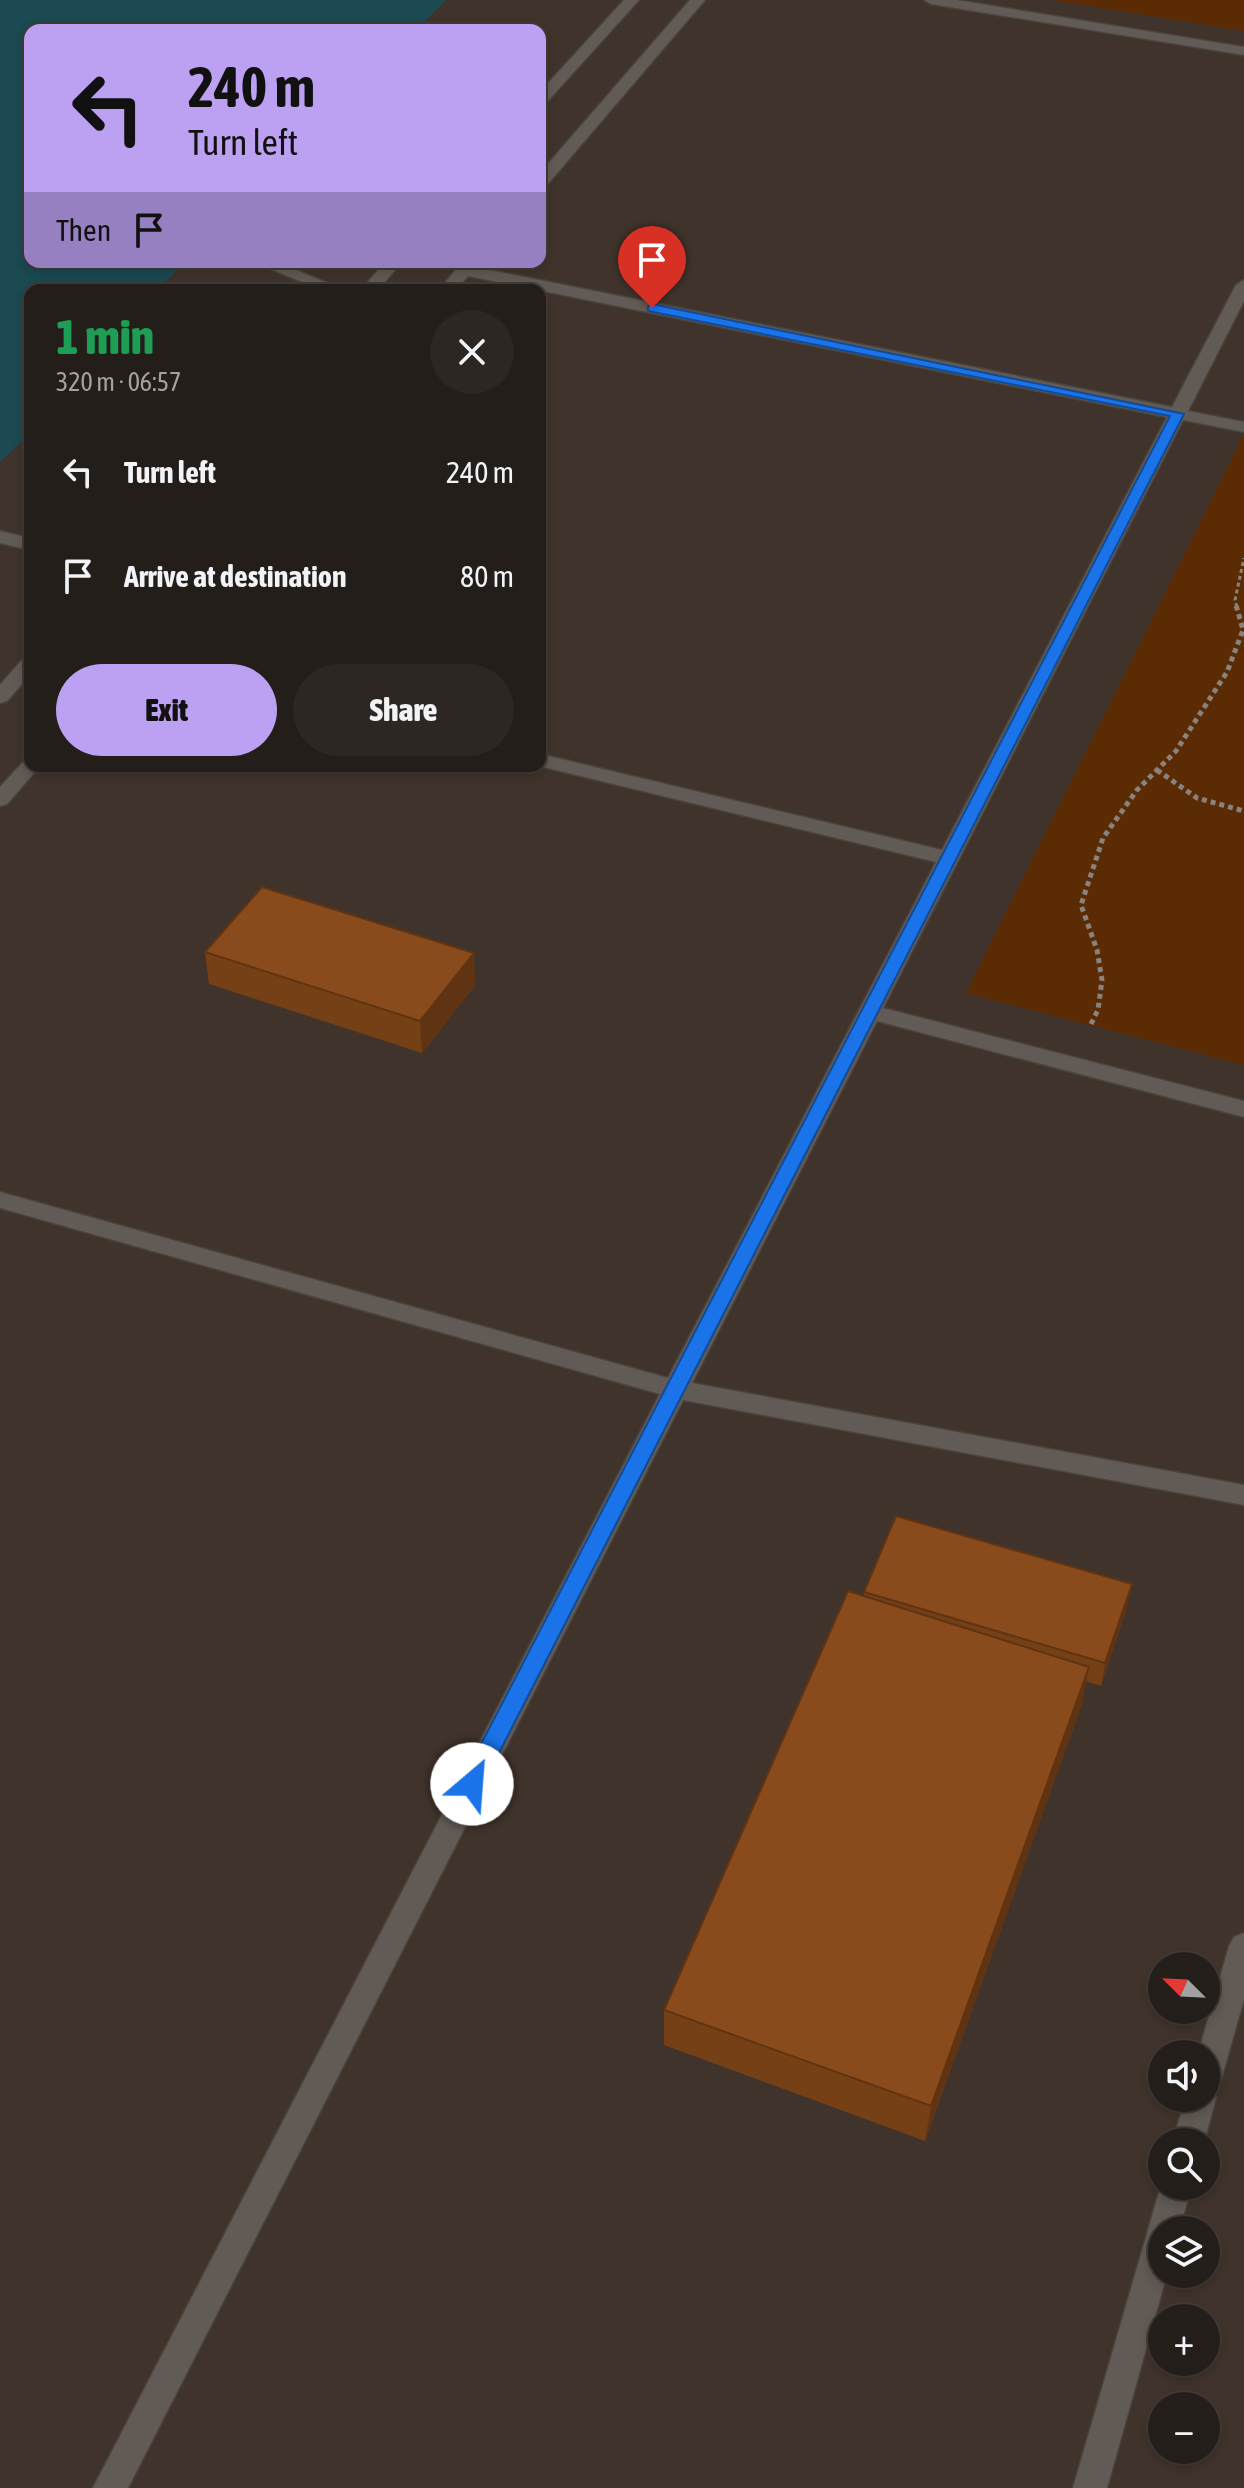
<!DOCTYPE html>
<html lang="en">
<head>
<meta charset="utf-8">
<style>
  body { margin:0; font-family:"Asap Condensed",sans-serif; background:#2c2723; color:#f1f3f6; height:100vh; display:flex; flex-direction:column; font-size:30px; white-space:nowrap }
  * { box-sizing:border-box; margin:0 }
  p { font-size:26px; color:#a3a2a2 }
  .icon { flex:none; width:44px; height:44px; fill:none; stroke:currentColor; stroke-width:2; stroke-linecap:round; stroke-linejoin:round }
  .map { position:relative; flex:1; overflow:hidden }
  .sheet { position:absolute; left:24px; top:284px; width:522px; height:488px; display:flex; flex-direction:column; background:#241e1a; border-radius:16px; box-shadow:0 4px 12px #0003,0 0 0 2px #413c39 }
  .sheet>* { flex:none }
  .guide { position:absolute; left:24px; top:24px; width:522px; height:244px; border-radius:16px; box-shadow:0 4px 12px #0003,0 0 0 2px #413c39; background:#bca0f2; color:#111; overflow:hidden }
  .needle { width:52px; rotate:294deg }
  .fabs { position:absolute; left:1148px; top:1952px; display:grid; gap:16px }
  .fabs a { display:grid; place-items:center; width:72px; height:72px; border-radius:50%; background:#241e1a; box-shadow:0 4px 12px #0003,0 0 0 2px #413c39; font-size:40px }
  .pin { position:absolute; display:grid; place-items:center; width:68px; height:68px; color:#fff; margin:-82px -34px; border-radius:50% 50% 50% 0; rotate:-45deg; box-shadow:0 0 8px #0007 }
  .pin .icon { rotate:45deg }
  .me { position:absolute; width:88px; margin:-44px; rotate:27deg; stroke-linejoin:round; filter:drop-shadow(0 0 6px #0008) }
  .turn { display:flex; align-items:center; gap:28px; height:168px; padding:0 32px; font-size:36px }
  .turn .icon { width:104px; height:104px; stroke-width:2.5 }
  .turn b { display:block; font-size:56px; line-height:68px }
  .then { display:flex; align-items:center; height:76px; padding:0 32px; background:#0003; gap:16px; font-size:30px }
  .round { display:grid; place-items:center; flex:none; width:84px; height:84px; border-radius:42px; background:#2c2723 }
  .headline { display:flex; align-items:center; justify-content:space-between; height:136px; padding:0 32px }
  h1 { font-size:48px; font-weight:800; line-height:60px; color:#1e9e55 }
  .action { display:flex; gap:16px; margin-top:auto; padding:16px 32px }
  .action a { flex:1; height:92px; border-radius:48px; background:#bca0f2; color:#111; font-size:32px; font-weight:800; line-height:92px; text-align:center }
  .action a+a { background:#2c2723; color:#f1f3f6 }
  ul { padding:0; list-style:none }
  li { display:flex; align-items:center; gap:24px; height:104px; padding:0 32px }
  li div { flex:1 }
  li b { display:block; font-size:30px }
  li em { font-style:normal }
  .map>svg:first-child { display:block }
  .built { fill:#40332b; fill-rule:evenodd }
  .green { fill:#5b2b03 }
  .water { fill:#1b4a52 }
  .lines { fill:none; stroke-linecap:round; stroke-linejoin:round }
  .lane-casing { stroke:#49433e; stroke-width:3 }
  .path-far1 { stroke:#89827e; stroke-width:3; stroke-dasharray:4 3; stroke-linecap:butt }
  .path { stroke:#89827e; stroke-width:5; stroke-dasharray:5 4; stroke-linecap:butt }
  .lane { fill:#625a54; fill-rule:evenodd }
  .wall { fill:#764017 }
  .shaded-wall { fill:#603413 }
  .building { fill:#894b1b; stroke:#603413; stroke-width:2 }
  .route { fill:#1a73e8; stroke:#114b97; stroke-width:2 }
</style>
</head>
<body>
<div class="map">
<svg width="1244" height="2488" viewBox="0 0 1244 2488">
  <rect width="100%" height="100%" fill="#302823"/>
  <path class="built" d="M0 0H1244V2488H0ZM30 30H540V262H30ZM30 290H540V766H30ZM1162 1966H1206V2010H1162ZM1162 2054H1206V2098H1162ZM1162 2142H1206V2186H1162ZM1162 2230H1206V2274H1162ZM1162 2318H1206V2362H1162ZM1162 2406H1206V2450H1162Z"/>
  <g class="green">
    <path d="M1053 0H1244V31Z"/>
    <path d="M1244 434V1065L966 993Z"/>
  </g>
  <path class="water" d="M0 0H446L416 30H30V262H185L157 290H30V434L0 462Z"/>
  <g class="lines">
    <g class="lane-casing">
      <g id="lane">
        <path d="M624 0H639L545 104 540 106V92Z"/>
        <path d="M690 0H705L546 186 540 188V173Z"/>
        <path d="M924 0H957L1244 47V55L931 4Z"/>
        <path d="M254 262H277L344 290H321Z"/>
        <path d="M385 262H402L378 290H361Z"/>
        <path d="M462 262H479L475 267 1172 407 1236 285 1244 280V301L1188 411 1244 422V432L1183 420 883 1008 1244 1101V1117L877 1021 692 1383 1244 1485V1505L683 1400 128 2488H93L660 1394 0 1208V1192L668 1378 936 862 539 766 540 754 942 850 1167 417 468 276 456 290H439Z"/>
        <path d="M0 531 30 538V550L0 543Z"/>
        <path d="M30 657V675L7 701 0 703V685L23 659Z"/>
        <path d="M30 760V766H40L7 804 0 806V787L23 762Z"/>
        <path d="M1244 1933V1999L1221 2080 1213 2091 1216 2098 1204 2142H1172L1186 2098H1206V2054H1198L1229 1946 1234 1937Z"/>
        <path d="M1162 2182V2186H1192L1179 2230H1162V2274H1167L1107 2488H1073Z"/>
      </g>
    </g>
    <path class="path-far1" d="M1237 607 1235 600 1244 558"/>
    <g class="path">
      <path d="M1157 770 1197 798 1244 811"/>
      <path d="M1091 1024 1098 1010 1102 980 1097 950 1081 905 1103 838 1137 790 1176 751 1227 672 1243 630 1236 605"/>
    </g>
    <use href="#lane" class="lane"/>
  </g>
  <g class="wall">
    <path d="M205 952 475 985 422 1053 209 984Z"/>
    <path d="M864 1592 1127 1607 1101 1686 1086 1681 1082 1704 925 2141 664 2045V2010L864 1596Z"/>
  </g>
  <g class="shaded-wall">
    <path d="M474 953 475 985 422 1053 420 1021Z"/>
    <path d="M1132 1584 1127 1607 1101 1686 1105 1663Z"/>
    <path d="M1089 1667 1082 1704 925 2141 931 2106Z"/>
  </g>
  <g class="building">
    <path d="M262 887 474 953 420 1021 205 952Z"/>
    <path d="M896 1516 1132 1584 1105 1663 864 1592Z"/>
    <path d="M848 1591 1089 1667 931 2106 664 2010Z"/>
  </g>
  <path class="route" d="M652 304 1184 414 480 1790H464L461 1784 464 1777 1170 416 648 311V306Z"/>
</svg>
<div class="fabs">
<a><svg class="needle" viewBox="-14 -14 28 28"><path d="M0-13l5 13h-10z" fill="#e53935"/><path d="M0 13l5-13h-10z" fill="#a3a2a2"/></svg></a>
<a><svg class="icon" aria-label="sound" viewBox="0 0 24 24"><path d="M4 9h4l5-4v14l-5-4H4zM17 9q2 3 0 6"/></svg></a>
<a><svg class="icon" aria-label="search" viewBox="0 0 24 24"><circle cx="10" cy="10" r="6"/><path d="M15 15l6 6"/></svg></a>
<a><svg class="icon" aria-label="layers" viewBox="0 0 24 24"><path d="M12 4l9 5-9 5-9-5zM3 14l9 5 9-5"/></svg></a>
<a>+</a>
<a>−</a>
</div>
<div class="pin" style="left:652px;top:308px;background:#d93025"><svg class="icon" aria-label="arrive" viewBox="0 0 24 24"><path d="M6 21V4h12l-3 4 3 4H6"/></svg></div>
<svg class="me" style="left:472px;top:1784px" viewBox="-20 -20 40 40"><circle r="19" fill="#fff"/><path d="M0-13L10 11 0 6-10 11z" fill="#1a73e8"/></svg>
<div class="guide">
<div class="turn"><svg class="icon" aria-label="left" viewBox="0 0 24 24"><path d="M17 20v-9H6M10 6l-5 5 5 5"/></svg><div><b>240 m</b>Turn left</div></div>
<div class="then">Then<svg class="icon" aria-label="arrive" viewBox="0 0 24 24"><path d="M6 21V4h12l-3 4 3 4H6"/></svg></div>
</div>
<section class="sheet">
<div class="headline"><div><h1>1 min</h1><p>320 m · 06:57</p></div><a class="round"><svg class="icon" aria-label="close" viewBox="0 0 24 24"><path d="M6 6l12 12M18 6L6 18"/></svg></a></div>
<ul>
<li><svg class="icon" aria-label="left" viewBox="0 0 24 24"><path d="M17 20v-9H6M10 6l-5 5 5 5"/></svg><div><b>Turn left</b></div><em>240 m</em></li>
<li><svg class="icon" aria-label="arrive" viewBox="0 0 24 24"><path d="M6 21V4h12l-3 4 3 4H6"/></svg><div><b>Arrive at destination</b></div><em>80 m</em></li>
</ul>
<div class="action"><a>Exit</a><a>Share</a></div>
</section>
</div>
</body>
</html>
